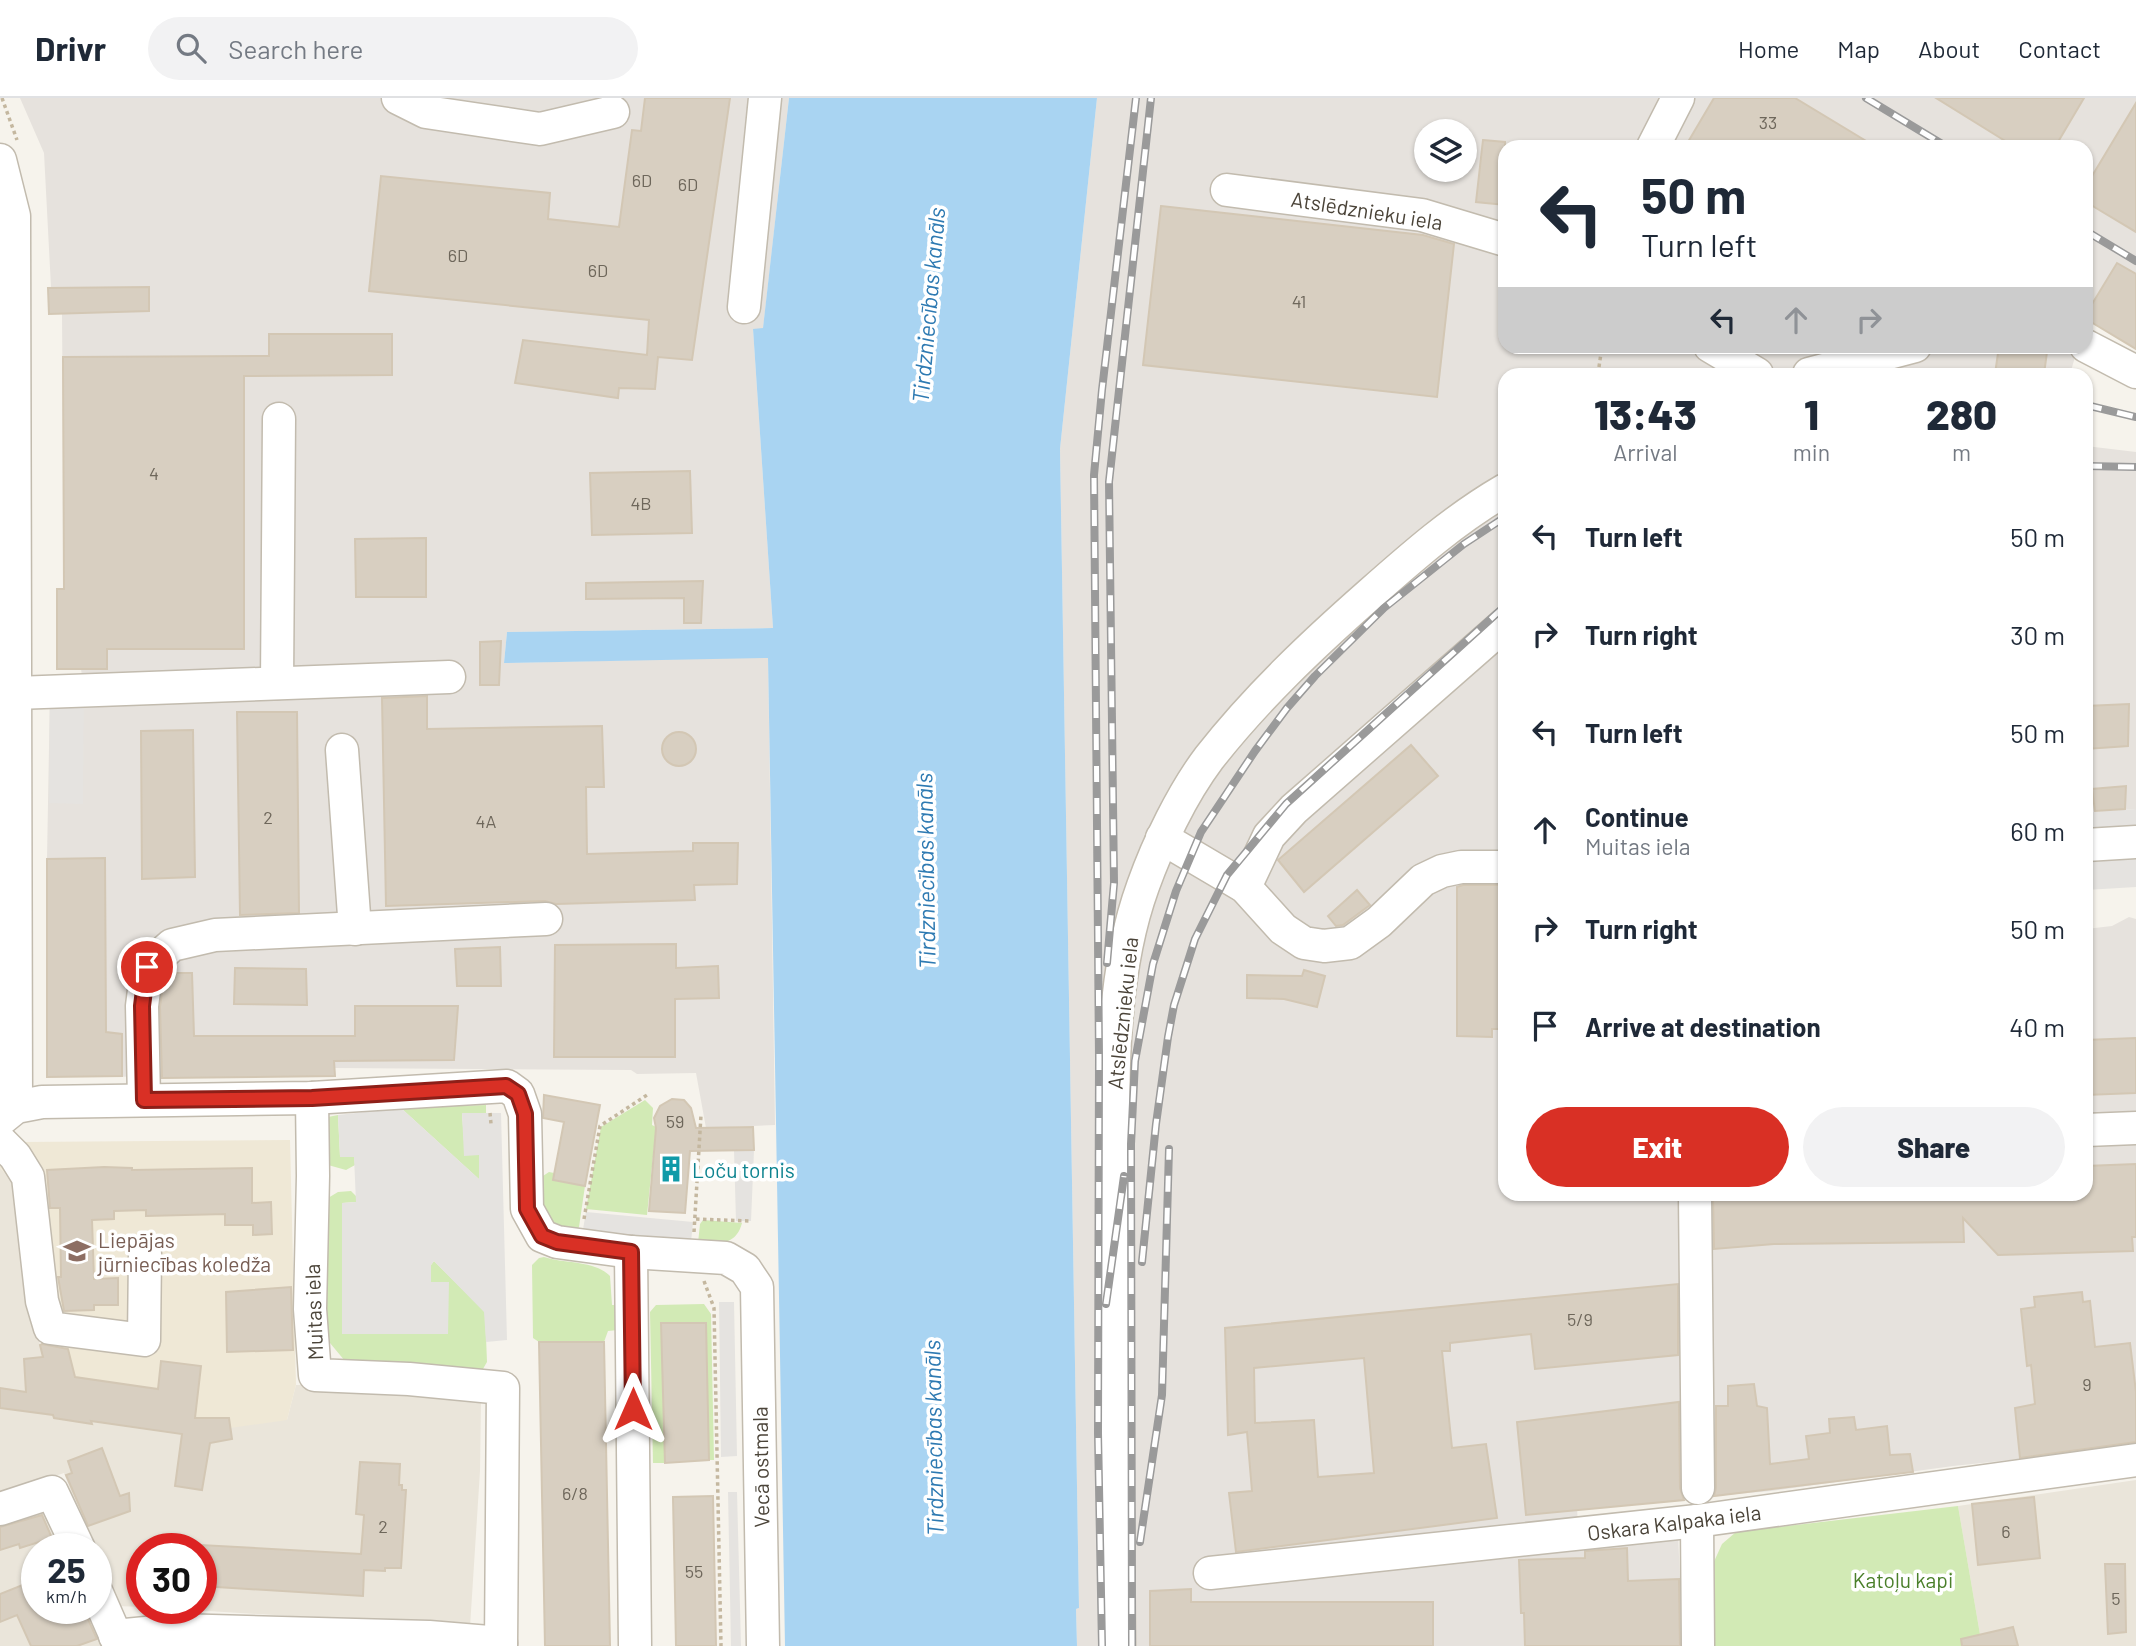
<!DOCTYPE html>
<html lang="en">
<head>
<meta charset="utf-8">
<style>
  body { margin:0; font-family:Barlow,sans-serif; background:#f2f2f3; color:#1f2937; height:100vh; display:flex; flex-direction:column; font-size:26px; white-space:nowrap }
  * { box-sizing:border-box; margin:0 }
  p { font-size:23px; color:#747a83 }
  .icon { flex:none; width:38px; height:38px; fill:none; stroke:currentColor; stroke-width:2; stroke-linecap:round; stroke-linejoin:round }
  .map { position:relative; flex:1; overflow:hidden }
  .sheet { position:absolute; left:1498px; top:270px; width:595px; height:833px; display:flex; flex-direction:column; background:#fff; border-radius:21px; box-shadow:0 2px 5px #0004 }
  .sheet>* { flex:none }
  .banner { position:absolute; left:1498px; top:42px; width:595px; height:214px; border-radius:21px; box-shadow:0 2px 5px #0004; background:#fff; color:#1f2937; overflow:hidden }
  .fabs { position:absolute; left:1414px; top:21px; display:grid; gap:14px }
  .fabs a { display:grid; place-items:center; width:63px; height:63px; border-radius:50%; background:#fff; box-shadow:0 2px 5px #0004; font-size:35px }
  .speed { position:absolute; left:21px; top:1435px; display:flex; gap:14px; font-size:35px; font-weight:700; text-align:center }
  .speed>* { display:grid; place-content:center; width:91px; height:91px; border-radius:50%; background:#fff; box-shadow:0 2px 5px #0004; line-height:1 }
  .speed small { font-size:18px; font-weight:400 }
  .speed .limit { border:10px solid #d22; background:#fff; color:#111 }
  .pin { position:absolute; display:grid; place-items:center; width:60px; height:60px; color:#fff; margin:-30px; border:4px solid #fff; border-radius:50%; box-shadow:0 2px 7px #0007 }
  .me { position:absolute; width:77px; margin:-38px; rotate:0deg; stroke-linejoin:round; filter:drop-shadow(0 0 5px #0008) }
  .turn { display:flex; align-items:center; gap:24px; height:147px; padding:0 28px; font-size:32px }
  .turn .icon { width:91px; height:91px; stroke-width:2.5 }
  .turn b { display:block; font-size:49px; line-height:60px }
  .lanes { display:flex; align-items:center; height:66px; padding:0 28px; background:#0003; justify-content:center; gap:35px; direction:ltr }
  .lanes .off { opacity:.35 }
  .eta { display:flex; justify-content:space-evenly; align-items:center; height:119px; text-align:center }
  .eta b { font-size:42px; font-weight:800; line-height:49px }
  .action { display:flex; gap:14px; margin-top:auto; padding:14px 28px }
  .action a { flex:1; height:80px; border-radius:42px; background:#d93025; color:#fff; font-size:28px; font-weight:800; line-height:80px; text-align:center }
  .action a+a { background:#f2f2f3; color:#1f2937 }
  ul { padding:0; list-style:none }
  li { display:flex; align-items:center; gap:21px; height:98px; padding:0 28px }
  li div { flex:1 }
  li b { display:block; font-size:26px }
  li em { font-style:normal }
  header { display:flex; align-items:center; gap:42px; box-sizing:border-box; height:98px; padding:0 35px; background:#fff; border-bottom:2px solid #e0e1e3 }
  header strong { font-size:33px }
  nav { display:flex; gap:38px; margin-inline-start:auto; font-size:24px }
  .search { width:490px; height:63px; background:#f2f2f3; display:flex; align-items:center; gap:18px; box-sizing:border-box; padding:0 24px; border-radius:38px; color:#747a83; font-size:26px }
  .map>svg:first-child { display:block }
  .residential { fill:#eae5da }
  .industrial { fill:#e6e2dd; fill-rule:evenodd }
  .education { fill:#efe8d6 }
  .green { fill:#d2eab5 }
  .parking { fill:#e5e3e0 }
  .water { fill:#a9d4f2 }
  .building { fill:#d8cfc1; stroke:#d3c7b4; stroke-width:2; fill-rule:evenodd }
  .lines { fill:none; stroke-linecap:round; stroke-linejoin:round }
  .minor-casing { stroke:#c2bbae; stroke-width:35 }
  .path { stroke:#c4b79f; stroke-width:3.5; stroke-dasharray:3.5 3.5; stroke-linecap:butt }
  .minor { stroke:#fff; stroke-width:32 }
  .rail-casing { stroke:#9a9a9a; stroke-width:8 }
  .rail { stroke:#fff; stroke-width:5; stroke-dasharray:16; stroke-linecap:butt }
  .route-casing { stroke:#8d1f18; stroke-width:18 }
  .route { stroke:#d93025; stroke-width:12 }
  .labels { text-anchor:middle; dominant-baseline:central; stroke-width:7; stroke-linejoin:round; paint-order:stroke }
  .number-label { font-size:18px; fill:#6e675b }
  .street-label { font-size:21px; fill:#4b4439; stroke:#fff }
  .culture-label { font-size:21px; fill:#0d838f; stroke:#fff; text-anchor:start }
  .education-label { font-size:21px; fill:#785e54; stroke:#fff; text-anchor:start }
  .park-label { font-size:21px; fill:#4a7f2a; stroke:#fff }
  .water-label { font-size:23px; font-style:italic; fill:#2e7ab2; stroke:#fff }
</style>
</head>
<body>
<header>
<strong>Drivr</strong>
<div class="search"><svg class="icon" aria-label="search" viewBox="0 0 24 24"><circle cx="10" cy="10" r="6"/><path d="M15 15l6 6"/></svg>Search here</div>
<nav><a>Home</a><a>Map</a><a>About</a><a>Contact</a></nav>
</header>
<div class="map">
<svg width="2136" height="1548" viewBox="0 0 2136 1548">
  <rect width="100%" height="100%" fill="#f6f3ec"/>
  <g class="residential">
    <path d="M0 1070 11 1082 30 1184 40 1247 287 1322 296 1287 402 1286 481 1301 480 1373 470 1529 160 1510H201V1451H142V1509L117 1508 112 1500 96 1458V1451H93L64 1375 0 1397Z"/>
    <path d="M2136 1382V1548H1982L1958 1408Z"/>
    <path d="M48 1413 64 1451H37V1510H89L106 1548H0V1430Z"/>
  </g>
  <g class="industrial">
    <path d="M20 0H789L763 231H753L773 530 507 534 504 565 768 559 775 1027 706 1030 696 975 637 976 631 972 335 970V978L47 979V761L50 594 84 592 81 571H57V491L64 490 62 216H49L48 190 51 189 44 55Z"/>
    <path d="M1097 0H2136V246L2086 219V49H1505V248L2078 249 2070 276H1505V1096H2086V831L2112 828 2129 819 2136 821V1349L1953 1368 1771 1393 1577 1410 1579 1444 1678 1436 1683 1548H1077L1076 1511 1079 1510 1060 351ZM1426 33H1465V72H1426Z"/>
    <path d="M2086 348 2136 354V711L2086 714Z"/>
  </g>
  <path class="education" d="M290 1042 296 1287 287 1322 230 1330 204 1320 51 1298 11 1082 0 1070V1059L22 1044Z"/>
  <g class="green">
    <path d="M645 1002 653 1010 652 1027 656 1029 647 1117 586 1111 601 1029Z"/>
    <path d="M486 1007V1015L462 1016 465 1057H479L480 1082 401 1010Z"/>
    <path d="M338 1017 340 1058H354L355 1067 346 1072 328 1067V1019Z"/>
    <path d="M549 1074 554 1075 553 1082 585 1088 579 1129 576 1133C540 1127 542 1114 537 1082Z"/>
    <path d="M351 1093 356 1098V1104L342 1105V1236L448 1184 431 1185V1167L434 1163 485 1214 487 1264 480 1276 345 1263 330 1245 320 1205 328 1100 338 1094Z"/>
    <path d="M703 1122 742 1125C736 1148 718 1146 698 1145L700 1126Z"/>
    <path d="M544 1159C565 1166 594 1162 610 1178L612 1207H619L618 1232 608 1233 604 1244H539L533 1240 532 1167 539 1160Z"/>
    <path d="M704 1206 711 1216 714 1362H709L706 1225H662L665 1365H653L650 1214 656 1207Z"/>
    <path d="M1958 1408 1982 1548H1712V1468L1722 1446 1736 1434Z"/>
  </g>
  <g class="parking">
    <path d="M84 593 83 706 49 705 50 594Z"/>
    <path d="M2136 711V789L2086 792V714Z"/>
    <path d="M401 1010 479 1081V1057L464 1058 462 1015H501L507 1242 486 1244 484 1214 434 1163 431 1167V1184H449L448 1236H342V1105L356 1104 354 1059H340L338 1017Z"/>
    <path d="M734 1052H754L751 1123H736Z"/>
    <path d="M586 1114 693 1124 691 1144 582 1137Z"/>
    <path d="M719 1204H734L737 1358 721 1359Z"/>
    <path d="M728 1394H737L741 1548H731Z"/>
  </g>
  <path class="water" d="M789 0H1097L1060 351 1079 1510 1076 1511 1077 1548H785L768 560 504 565 507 534 773 530 753 231 763 230Z"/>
  <g class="building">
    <path d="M645 0H730L692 262 658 259 655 291 619 290 618 300 515 285 523 242 647 257 649 222 369 193 381 78 550 95 548 121 619 129 632 32 641 33Z"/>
    <path d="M1714 0H1795L1876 49H1685Z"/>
    <path d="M1936 0H2084L2055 49H2015Z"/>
    <path d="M2136 5V134L2086 104V88Z"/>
    <path d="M1483 42 1505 44V107L1476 104Z"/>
    <path d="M1161 108 1423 137 1454 146 1437 299 1143 267Z"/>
    <path d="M2117 165 2136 176V251L2086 221V216Z"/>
    <path d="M149 189V213L49 216 48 190Z"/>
    <path d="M269 236H392V277L244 278V551H107V571H57V491H64L63 259 269 258Z"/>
    <path d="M1999 248 2047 254 2044 276H1995Z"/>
    <path d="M690 373 692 435 592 437 590 375Z"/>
    <path d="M426 440V499H356L355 441Z"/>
    <path d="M703 483 701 525H684V500L586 501V485Z"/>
    <path d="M501 543 499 587H480V544Z"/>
    <path d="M427 598V631L602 628 604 689H586L587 756 693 753V745H738L737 786 694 787 695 802 556 806 545 803 386 808 382 600Z"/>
    <path d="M2129 606 2128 648 2086 651V608Z"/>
    <path d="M237 614H297L299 815 240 817Z"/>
    <path d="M193 632 195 779 142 781 141 633Z"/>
    <circle cx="679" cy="651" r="17"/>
    <path d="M1411 647 1438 678 1304 794 1278 762Z"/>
    <path d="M2126 688 2125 711 2095 713 2092 691Z"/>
    <path d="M105 760 106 934 122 936V978L47 979V761Z"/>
    <path d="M1463 787H1505V931H1492V939L1457 938V789Z"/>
    <path d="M1357 792 1370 807 1343 827 1336 828 1328 818Z"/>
    <path d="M676 846V870L718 868 719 900 675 901V959H554L555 847Z"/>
    <path d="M500 849 501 888H457L455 851Z"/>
    <path d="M235 870 306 871 307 907 234 906Z"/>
    <path d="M1304 872 1325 878 1317 909 1284 901 1247 900V877L1302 878Z"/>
    <path d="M168 875H192L194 938H355V908H458L454 962 334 963 335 978 162 980 160 909 164 878Z"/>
    <path d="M2136 940V995L2086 997V942Z"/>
    <path d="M544 997 600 1007 585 1088 553 1082 564 1024 543 1020Z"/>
    <path d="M672 1001 684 1002 691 1010 696 1030 753 1029 754 1052 690 1053 685 1115 649 1113 656 1030 654 1020 660 1008Z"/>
    <path d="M2136 1066V1139H2132L2133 1153 1998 1157 1963 1120 1964 1144 1774 1146 1714 1151 1713 1096H2086V1068Z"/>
    <path d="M104 1069 132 1070V1072L252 1070V1105L271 1104 272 1136 253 1137V1127H225V1116L146 1118V1112L114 1113V1121L92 1122 94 1181 118 1180V1207H94V1212L64 1213 58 1179H61L60 1110H50L47 1072Z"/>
    <path d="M1678 1186V1257L1535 1271 1531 1236 1450 1245V1253H1442L1452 1350 1486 1346 1497 1420 1236 1454 1229 1395 1252 1393 1247 1334 1228 1337 1225 1230ZM1364 1260 1374 1375 1318 1379 1314 1322 1255 1325 1254 1270Z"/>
    <path d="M291 1189 293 1252 227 1254 226 1194Z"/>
    <path d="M2082 1194 2083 1204 2090 1203 2095 1249 2130 1245 2136 1294V1344L2020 1360 2015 1310 2035 1306 2031 1267 2027 1268 2021 1211 2035 1209 2034 1199Z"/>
    <path d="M661 1225H706L709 1362 665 1365Z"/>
    <path d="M539 1244H604L610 1548H545Z"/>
    <path d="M42 1246 68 1251 75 1279 158 1291 161 1263 201 1268 195 1320H229L232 1341 210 1345 202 1392 175 1388 182 1336 91 1323 92 1326 54 1320 53 1317 0 1310V1290L26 1294 24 1261 43 1259 40 1247Z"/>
    <path d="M1754 1286 1757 1308 1767 1310 1770 1366 1809 1361 1806 1338 1830 1335 1829 1321 1854 1319 1856 1332 1887 1328 1890 1357 1910 1356 1913 1374 1714 1398 1716 1390V1308H1728V1288Z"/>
    <path d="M1679 1304 1680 1390 1684 1402 1526 1417 1517 1324Z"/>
    <path d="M102 1350 120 1398 129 1395 130 1413 88 1428 66 1377 72 1375 68 1363Z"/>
    <path d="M360 1364 400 1366 399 1387H402V1392H406L401 1470H385V1473L364 1472 363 1498 201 1488V1447L361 1456 364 1417 356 1416Z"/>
    <path d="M713 1398 716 1548H676L673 1399Z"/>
    <path d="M2034 1399 2040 1460 1978 1467 1972 1406Z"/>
    <path d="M42 1417 52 1440 20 1450 19 1446 0 1452V1429Z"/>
    <path d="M1627 1450 1628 1483 1679 1481 1680 1548H1525L1524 1515H1521L1519 1462 1585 1460V1453Z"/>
    <path d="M2105 1466H2125L2126 1534 2108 1536Z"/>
    <path d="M30 1484 37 1502V1510H83L97 1541 77 1548H31L17 1517 0 1524V1496Z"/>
    <path d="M1191 1491V1504H1433V1548H1150V1493Z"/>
    <path d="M2013 1529 2018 1548H1962L1961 1541Z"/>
  </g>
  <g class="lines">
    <g class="minor-casing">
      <g id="minor">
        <path d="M398 0 426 14 540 31 613 14"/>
        <path d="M1653 49 1678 0"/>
        <path d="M0 62 14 118 16 1009"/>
        <path d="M1227 92 1422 117 1505 142"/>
        <path d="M744 209 765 0"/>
        <path d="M1710 248 1757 276"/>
        <path d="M2086 248 2136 274"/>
        <path d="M1809 276 1915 248"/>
        <path d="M277 585 279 321"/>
        <path d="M16 595 449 579"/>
        <path d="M342 652 355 831"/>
        <path d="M1162 740 1245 789 1283 831 1304 845 1324 848 1350 845 1379 824 1423 782 1442 773 1461 769H1505"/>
        <path d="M2086 747 2136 744"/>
        <path d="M1245 789 1269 738 1294 711 1505 526"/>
        <path d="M312 1000 313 1078 310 1211 315 1277 409 1281 503 1290 501 1548"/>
        <path d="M144 1001 142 908 147 869 172 847 215 837 546 821"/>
        <path d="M0 1022 16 1009 42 1004 312 1000 507 988 518 996 525 1016 527 1111 542 1138 557 1144 631 1154 726 1160 745 1171 757 1189 763 1548"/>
        <path d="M2086 1032 2136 1030"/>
        <path d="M0 1043 15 1058 28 1079 42 1203 50 1230 144 1242 145 1156"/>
        <path d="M1695 1096 1698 1390"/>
        <path d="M631 1154 635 1548"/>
        <path d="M0 1411 52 1394 79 1451"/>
        <path d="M1697 1423 1698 1548"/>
        <path d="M1210 1475 1697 1423 2136 1362"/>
        <path d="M96 1493 120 1548"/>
        <path d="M115 1538 177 1532 429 1539 501 1545"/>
        <path d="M1119 1548C1118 1412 1117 1276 1115 1140 1114 1028 1104 895 1143 788 1158 746 1182 696 1209 660 1256 600 1312 547 1370 496 1413 458 1455 421 1505 392"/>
      </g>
    </g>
    <g class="path">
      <path d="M2 0 17 42"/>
      <path d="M1598 276 1602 248"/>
      <path d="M490 1015 491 1026"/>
      <path d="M584 1121 600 1028 647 997"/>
      <path d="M696 1121 751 1123"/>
      <path d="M694 1134 701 1017"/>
      <path d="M704 1183 714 1210 721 1548"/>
    </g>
    <use href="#minor" class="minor"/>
    <g class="rail-casing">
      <g id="rail">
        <path d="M1866 0 1947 49"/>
        <path d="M2086 133 2136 163"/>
        <path d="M2086 307 2136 319"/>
        <path d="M2086 368 2136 369"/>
        <path d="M1107 865 1114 785 1109 384 1151 0"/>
        <path d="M1142 1164 1156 1026 1168 939 1174 907 1195 841 1227 777 1286 706 1505 508"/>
        <path d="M1106 1206 1124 1078"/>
        <path d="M1140 1444 1162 1297 1169 1051"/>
        <path d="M1102 1548 1098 1335 1099 959 1094 377 1102 292 1136 0"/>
        <path d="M1132 1548 1131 1046 1135 963 1153 866 1176 793 1201 734 1255 653 1287 610 1315 578 1384 510 1464 446 1505 419"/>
      </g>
    </g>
    <use href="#rail" class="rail"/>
  </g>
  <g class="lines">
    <g class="route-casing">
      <path id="route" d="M147 869 142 908 144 1002 312 1000 506 988 518 996 525 1016 527 1111 542 1138 557 1144 631 1154 633 1311"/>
    </g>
    <use href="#route" class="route"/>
  </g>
  <defs>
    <g id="building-bare" transform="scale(2.1)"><path d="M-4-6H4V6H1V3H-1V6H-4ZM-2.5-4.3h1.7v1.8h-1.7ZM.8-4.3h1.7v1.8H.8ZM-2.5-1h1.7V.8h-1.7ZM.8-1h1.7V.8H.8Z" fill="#0f9aa8" stroke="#fff" stroke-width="2.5" paint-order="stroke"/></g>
    <g id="university-bare" transform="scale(2.1)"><path d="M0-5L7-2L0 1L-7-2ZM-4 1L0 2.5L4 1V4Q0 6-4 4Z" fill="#8d6e63" stroke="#fff" stroke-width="2.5" paint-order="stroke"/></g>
  </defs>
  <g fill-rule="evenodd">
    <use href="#building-bare" x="671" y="1071"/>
    <use href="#university-bare" x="77" y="1153"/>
  </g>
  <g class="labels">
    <g class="number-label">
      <text x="1768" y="24">33</text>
      <text x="642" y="82">6D</text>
      <text x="688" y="86">6D</text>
      <text x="458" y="157">6D</text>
      <text x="598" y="172">6D</text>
      <text x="1299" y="203">41</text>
      <text x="154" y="375">4</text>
      <text x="641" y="405">4B</text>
      <text x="268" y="719">2</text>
      <text x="486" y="723">4A</text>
      <text x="675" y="1023">59</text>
      <text x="1580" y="1221">5/9</text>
      <text x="2087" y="1286">9</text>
      <text x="575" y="1395">6/8</text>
      <text x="383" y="1428">2</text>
      <text x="2006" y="1433">6</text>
      <text x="694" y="1473">55</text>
      <text x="2116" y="1500">5</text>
    </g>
    <g class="street-label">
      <text transform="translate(1367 112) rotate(9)">Atslēdznieku iela</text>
      <text transform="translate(1122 915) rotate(-84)">Atslēdznieku iela</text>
      <text transform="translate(313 1214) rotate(-92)">Muitas iela</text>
      <text transform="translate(760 1369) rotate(-91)">Vecā ostmala</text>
      <text transform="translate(1674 1424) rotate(-7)">Oskara Kalpaka iela</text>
    </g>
    <g class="culture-label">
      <text x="692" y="1071">Loču tornis</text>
    </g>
    <g class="education-label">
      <text x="98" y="1141">Liepājas<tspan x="98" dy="24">jūrniecības koledža</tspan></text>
    </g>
    <g class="park-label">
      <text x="1903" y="1481">Katoļu kapi</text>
    </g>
    <g class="water-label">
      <text transform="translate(928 207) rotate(-85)">Tirdzniecības kanāls</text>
      <text transform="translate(925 773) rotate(-91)">Tirdzniecības kanāls</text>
      <text transform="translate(933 1340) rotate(-91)">Tirdzniecības kanāls</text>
    </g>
  </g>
</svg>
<div class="fabs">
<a><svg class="icon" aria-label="layers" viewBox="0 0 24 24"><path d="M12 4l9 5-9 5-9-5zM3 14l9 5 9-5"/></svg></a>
</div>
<div class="speed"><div>25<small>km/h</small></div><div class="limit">30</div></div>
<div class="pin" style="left:147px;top:869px;background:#d93025"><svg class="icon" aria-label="arrive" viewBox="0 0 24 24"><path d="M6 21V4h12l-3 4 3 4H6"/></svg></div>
<svg class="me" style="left:633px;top:1311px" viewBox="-20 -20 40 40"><path d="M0-17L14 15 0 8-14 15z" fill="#d93025" stroke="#fff" stroke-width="4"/></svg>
<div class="banner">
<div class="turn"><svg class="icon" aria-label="left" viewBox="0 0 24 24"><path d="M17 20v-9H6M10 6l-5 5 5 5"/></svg><div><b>50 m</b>Turn left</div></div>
<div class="lanes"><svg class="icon" aria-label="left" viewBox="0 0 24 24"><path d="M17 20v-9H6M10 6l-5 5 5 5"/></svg><svg class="icon off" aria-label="ahead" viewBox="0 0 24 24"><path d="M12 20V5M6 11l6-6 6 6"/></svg><svg class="icon off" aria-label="right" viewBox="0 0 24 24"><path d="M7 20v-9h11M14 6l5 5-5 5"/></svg></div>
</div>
<section class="sheet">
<div class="eta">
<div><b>13:43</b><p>Arrival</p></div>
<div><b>1</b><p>min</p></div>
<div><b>280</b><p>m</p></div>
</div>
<ul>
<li><svg class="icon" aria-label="left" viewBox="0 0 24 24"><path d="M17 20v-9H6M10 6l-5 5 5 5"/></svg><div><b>Turn left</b></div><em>50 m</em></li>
<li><svg class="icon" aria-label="right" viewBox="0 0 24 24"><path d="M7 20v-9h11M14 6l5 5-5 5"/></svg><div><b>Turn right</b></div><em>30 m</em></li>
<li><svg class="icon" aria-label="left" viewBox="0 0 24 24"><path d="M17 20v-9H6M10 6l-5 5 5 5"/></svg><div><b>Turn left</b></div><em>50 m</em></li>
<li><svg class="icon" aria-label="ahead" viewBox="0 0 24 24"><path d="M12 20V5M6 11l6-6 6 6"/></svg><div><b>Continue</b><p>Muitas iela</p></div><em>60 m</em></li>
<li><svg class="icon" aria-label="right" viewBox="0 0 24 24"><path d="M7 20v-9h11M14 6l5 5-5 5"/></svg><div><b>Turn right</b></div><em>50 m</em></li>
<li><svg class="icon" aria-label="arrive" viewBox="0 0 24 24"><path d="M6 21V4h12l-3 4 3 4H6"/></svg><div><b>Arrive at destination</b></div><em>40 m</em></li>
</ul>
<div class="action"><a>Exit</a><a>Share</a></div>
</section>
</div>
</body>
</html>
